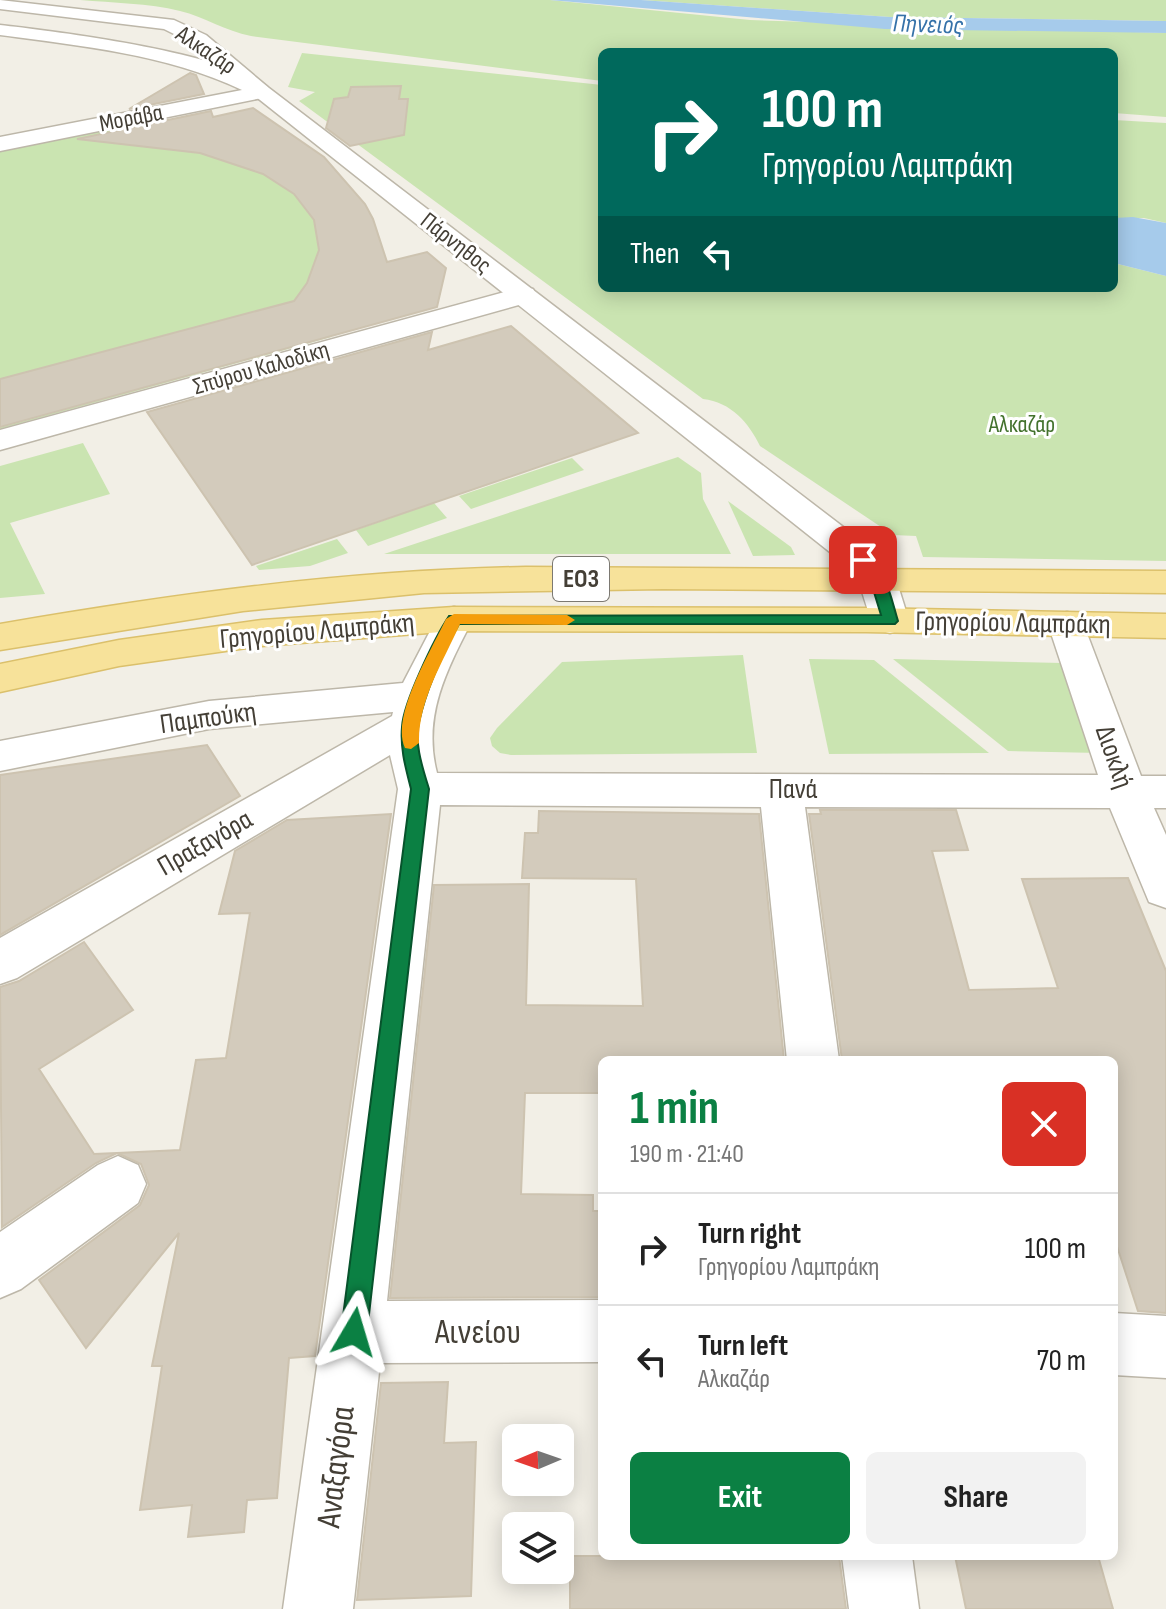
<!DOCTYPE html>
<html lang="en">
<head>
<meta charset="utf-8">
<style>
  body { margin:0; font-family:"Sofia Sans Condensed",sans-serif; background:#f2f2f2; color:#222; height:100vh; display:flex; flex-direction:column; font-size:30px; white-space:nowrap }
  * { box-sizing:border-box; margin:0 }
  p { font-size:26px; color:#767676 }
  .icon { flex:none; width:44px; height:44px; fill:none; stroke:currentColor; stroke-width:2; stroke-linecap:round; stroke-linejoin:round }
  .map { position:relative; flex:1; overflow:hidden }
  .drawer { position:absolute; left:598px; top:1056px; width:520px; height:504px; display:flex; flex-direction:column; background:#fff; border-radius:12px; box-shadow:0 4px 20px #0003 }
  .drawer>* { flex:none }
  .top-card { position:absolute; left:598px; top:48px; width:520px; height:244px; border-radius:12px; box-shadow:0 4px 20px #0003; background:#00695c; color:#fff; overflow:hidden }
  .needle { width:52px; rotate:268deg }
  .controls { position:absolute; left:502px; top:1424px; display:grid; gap:16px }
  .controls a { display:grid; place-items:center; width:72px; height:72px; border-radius:12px; background:#fff; box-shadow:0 4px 20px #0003; font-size:40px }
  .pin { position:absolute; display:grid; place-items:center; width:68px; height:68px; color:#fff; margin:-34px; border-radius:16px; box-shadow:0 4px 12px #0006 }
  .me { position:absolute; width:88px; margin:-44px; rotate:7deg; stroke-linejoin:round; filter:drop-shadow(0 0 6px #0008) }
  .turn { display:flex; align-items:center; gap:28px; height:168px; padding:0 32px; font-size:36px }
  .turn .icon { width:104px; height:104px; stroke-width:2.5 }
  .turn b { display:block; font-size:56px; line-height:68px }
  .then { display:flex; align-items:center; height:76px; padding:0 32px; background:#0003; gap:16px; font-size:30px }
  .round { display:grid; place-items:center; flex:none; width:84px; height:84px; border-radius:12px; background:#f2f2f2 }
  .headline { display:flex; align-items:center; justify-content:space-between; height:136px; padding:0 32px }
  h1 { font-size:48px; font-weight:700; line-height:60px; color:#0b8043 }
  .button { display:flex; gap:16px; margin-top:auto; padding:16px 32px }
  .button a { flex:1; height:92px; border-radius:12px; background:#0b8043; color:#fff; font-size:32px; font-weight:700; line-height:92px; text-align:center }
  .button a+a { background:#f2f2f2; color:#222 }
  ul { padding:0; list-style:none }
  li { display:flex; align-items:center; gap:24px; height:112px; padding:0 32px; border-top:2px solid #e0e0e0 }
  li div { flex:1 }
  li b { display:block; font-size:30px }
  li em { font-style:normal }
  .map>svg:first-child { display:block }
  .green { fill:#cae4b1 }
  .water { fill:#a6cbeb }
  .building { fill:#d3cbbc; stroke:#cdc3b0; stroke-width:2 }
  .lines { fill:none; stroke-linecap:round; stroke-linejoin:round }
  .minor-casing { stroke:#bdb7a9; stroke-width:3 }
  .tertiary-casing { stroke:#bdb7a9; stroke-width:3 }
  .primary-casing { stroke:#dbc06b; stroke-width:3 }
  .minor { fill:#fff; fill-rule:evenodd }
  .tertiary { fill:#fff; fill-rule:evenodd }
  .primary { fill:#f7e29a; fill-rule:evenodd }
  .route { fill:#0b8043; stroke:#07532c; stroke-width:2 }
  .slow { fill:#f59e0b }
  .labels { text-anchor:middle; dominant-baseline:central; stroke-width:6; stroke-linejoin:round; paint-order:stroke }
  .far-street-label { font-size:24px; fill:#443f36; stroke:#fff }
  .far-park-label { font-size:24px; fill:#43722d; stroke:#fff }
  .far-water-label { font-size:26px; font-style:italic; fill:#3672a9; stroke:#fff }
  .shield { fill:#fff; stroke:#7c7972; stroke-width:2 }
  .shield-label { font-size:26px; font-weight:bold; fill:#443f36 }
  .street-label { font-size:28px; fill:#443f36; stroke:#fff }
  .near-street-label { font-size:34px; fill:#443f36; stroke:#fff }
</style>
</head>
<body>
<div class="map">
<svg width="1166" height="1609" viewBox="0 0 1166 1609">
  <rect width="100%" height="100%" fill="#f2efe6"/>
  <g class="green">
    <path d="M80 0H550L750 20 1166 33V117L1114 113V52H602V81L251 36C225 31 205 17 180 11 148 3 113 3 80 0Z"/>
    <path d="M641 0H1166V21L890 17Z"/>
    <path d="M302 53 602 85V288H1114V263L1166 276V561L923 557 916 536 893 535 760 446C749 423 731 402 703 399L299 101 315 92 288 87Z"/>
    <path d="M1114 120 1166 123V223L1144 218H1114Z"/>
    <path d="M123 122 161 124 365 204 378 235 339 330 331 337 0 429V146Z"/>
    <path d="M83 443 110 494 10 523 45 594 0 598V466Z"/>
    <path d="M678 457 701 473 703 499 731 554H384Z"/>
    <path d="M572 458 584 470 471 509 459 496Z"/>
    <path d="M728 501 791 547 795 555 753 556Z"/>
    <path d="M434 503 447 518 368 546 356 530Z"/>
    <path d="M337 539 348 553 310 566 259 570 256 566Z"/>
    <path d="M743 655 757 753 511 755 500 753 492 746 490 738 497 728 562 662Z"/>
    <path d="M809 659 874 660 989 753 829 754Z"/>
    <path d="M893 659 1063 663 1099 753 1008 751Z"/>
  </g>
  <g class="water">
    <path d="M550 0H641L890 17 1166 21V33L885 29Z"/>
    <path d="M1133 217 1166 223V276L1114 263V218Z"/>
  </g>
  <g class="building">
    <path d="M190 73 196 75 204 94 129 109Z"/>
    <path d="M401 86 399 99H408L404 135 350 146 326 128 334 99 348 97 351 87Z"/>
    <path d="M253 108 324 157 365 204 373 219 387 262 427 252 446 268 437 307 0 427V379L294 301 307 283 319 250 314 220 294 194 263 174 200 153 77 139 211 111 213 117Z"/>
    <path d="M511 326 638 433 252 565 147 412 432 332 428 350Z"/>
    <path d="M207 745 240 796 0 935V775Z"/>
    <path d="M820 810H956L968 850 932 851 969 990 1058 988 1022 879 1128 878 1166 971V1313L1138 1311 1114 1237V1060H842L809 814H821Z"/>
    <path d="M539 811 759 814 784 1060H601L602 1093H525L521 1194 593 1195V1211H602V1297L390 1298 434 885 529 884 526 1005 643 1006 636 879 522 878 525 833H538Z"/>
    <path d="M391 814 315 1356 289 1358 277 1498 247 1500 244 1532 188 1537 192 1505 140 1510 162 1366H152L179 1233 86 1348 39 1280 140 1205 149 1185 141 1164 117 1153 180 1150 196 1060 226 1058 250 913 219 914 235 851 287 820Z"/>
    <path d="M84 942 133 1010 39 1069 94 1154 117 1153 96 1163 2 1227 0 987 19 981Z"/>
    <path d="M448 1382 444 1443 476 1442 471 1596 357 1600 381 1383Z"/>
    <path d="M570 1556H839L846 1609H570Z"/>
    <path d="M955 1556H1098L1113 1609H966Z"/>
  </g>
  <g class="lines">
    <g class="minor-casing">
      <g id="minor">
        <path d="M0 25C53 31 241 54 272 92L262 98 0 151V137L242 90C166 54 82 46 0 35Z"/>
        <path d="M523 287 533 289 536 295 533 301 0 450V430Z"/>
        <path d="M454 607 467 610 473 619C447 669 422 716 437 773L1098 775 1048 624 1054 615 1067 612 1080 615 1141 776H1166V808H1154L1166 835V908L1149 902 1110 808 805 807 839 1060H787L761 807 440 805 387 1301 602 1300V1362L380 1363 353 1609H283L398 789 390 755 17 978 0 984V938L392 716 393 712 209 729 0 771V741L209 701 403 683 441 610Z"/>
        <path d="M118 1156 138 1165 146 1184 138 1203 21 1289 0 1298V1232L98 1165Z"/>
        <path d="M1114 1313 1166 1316V1378L1114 1375Z"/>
        <path d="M842 1556H912L919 1609H849Z"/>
      </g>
    </g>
    <g class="tertiary-casing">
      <path id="tertiary" d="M0 0 174 20 206 35 269 88 876 552 896 579 909 621 903 630 890 633 877 630C864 610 865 587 850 568L255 96 192 43 164 29 0 9Z"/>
    </g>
    <g class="primary-casing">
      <g id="primary">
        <path d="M526 567 1166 571V593L663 589 424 593 243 611 0 650V624C174 594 349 570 526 567Z"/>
        <path d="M454 607 866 608 1166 614V638L866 632 454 631 262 646 119 666 0 692V664L119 640 262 620Z"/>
      </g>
    </g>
    <use href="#minor" class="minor"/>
    <use href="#tertiary" class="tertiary"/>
    <use href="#primary" class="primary"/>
  </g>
  <path class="route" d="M863 555C886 565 891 599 898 621L895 624H459C443 653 426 690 419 722 414 744 423 769 429 789L367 1332 363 1341 354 1345 345 1341 341 1332 411 789C406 769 400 749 402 727 403 703 435 637 449 616L881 615 870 579 856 560Z"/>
  <path class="slow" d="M454 614 567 615 575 620 567 625 460 624C443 662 418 701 419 743L411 749 405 748C390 717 432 649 446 619Z"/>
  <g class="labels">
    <g class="far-street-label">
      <text transform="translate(206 50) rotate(34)">Αλκαζάρ</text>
      <text transform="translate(131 118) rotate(-11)">Μοράβα</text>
      <text transform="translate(456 243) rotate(38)">Πάρνηθος</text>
      <text transform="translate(261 368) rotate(-16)">Σπύρου Καλοδίκη</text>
    </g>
    <g class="far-park-label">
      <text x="1022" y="424">Αλκαζάρ</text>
    </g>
    <g class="far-water-label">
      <text transform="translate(928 25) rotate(2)">Πηνειός</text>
    </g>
    <rect class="shield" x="553" y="557" width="56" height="44" rx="6"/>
    <g class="shield-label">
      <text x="581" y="579">ΕΟ3</text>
    </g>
    <g class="street-label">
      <text transform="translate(1013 623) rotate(1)">Γρηγορίου Λαμπράκη</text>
      <text transform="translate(317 631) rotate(-5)">Γρηγορίου Λαμπράκη</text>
      <text transform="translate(208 718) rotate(-8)">Παμπούκη</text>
      <text transform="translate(1114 757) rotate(71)">Διοκλή</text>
      <text x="793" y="789">Πανά</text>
      <text transform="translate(205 843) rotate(-30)">Πραξαγόρα</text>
    </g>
    <g class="near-street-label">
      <text x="478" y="1332">Αινείου</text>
      <text transform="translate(336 1467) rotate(-83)">Αναξαγόρα</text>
    </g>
  </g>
</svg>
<div class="controls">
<a><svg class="needle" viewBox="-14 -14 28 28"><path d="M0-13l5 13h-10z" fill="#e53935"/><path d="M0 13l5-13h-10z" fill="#767676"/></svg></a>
<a><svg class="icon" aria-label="layers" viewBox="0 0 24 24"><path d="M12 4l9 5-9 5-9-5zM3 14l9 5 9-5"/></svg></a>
</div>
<div class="pin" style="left:863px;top:560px;background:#d93025"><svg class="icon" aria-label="arrive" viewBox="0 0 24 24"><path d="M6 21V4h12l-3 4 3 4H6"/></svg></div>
<svg class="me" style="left:354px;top:1332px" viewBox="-20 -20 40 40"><path d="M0-17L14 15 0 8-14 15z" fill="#0b8043" stroke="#fff" stroke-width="4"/></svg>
<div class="top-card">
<div class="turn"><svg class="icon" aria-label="right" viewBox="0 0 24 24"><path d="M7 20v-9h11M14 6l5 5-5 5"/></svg><div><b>100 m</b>Γρηγορίου Λαμπράκη</div></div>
<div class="then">Then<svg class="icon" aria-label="left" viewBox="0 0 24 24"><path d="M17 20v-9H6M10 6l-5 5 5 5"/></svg></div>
</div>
<section class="drawer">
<div class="headline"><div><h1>1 min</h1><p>190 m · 21:40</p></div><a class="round" style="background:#d93025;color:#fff"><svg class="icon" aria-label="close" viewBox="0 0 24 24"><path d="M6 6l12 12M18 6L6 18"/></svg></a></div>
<ul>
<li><svg class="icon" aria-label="right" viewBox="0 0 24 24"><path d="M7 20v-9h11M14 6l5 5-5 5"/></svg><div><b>Turn right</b><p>Γρηγορίου Λαμπράκη</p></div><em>100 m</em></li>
<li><svg class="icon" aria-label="left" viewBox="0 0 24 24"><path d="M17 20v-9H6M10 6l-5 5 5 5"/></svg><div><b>Turn left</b><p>Αλκαζάρ</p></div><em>70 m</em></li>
</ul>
<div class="button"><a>Exit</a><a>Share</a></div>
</section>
</div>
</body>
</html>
